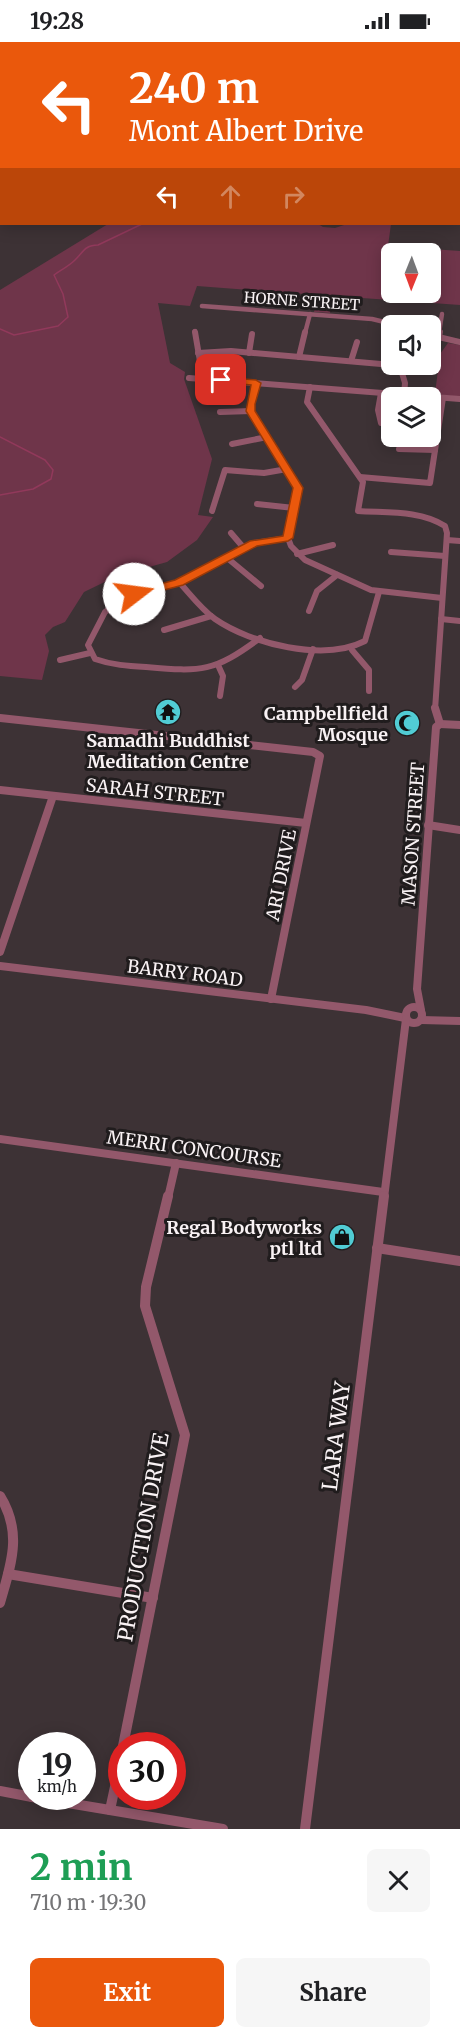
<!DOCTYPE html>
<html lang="en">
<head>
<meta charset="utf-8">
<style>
  body { margin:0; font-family:Merriweather,serif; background:#f6f6f6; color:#202124; height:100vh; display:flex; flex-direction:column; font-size:22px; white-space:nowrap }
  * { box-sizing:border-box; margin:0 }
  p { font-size:20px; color:#757577 }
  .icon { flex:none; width:33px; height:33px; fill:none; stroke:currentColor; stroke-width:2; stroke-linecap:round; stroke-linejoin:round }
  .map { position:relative; height:1787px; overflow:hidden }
  .drawer { display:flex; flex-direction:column; background:#fff; flex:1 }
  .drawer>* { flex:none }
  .guide { position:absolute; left:0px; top:0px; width:460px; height:183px; box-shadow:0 3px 15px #0003; background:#ea580c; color:#fff; overflow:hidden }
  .needle { width:39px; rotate:181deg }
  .fabs { position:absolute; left:381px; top:201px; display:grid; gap:12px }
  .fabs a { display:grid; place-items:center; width:60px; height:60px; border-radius:9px; background:#fff; box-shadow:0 3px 15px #0003; font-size:30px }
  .speed { position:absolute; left:18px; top:1690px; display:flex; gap:12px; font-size:30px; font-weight:700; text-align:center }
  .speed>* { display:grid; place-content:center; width:78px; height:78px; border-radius:50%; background:#fff; box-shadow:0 3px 15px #0003; line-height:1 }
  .speed small { font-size:15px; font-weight:400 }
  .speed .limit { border:9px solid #d22; background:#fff; color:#111 }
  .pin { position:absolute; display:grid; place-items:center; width:51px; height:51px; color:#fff; margin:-26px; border-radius:12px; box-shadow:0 3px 9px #0006 }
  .me { position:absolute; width:66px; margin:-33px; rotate:75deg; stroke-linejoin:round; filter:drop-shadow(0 0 4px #0008) }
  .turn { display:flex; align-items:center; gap:21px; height:126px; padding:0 30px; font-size:27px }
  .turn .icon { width:78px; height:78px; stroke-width:2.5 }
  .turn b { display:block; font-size:42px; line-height:51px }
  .lanes { display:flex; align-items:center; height:57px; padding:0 30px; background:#0003; justify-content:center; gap:30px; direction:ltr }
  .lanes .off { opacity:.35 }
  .round { display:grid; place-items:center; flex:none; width:63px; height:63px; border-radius:9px; background:#f6f6f6 }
  .head { display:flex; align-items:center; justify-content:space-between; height:102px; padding:0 30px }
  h1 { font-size:36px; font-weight:700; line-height:45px; color:#1e9e55 }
  .cta { display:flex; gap:12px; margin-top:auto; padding:12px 30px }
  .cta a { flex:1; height:69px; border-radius:9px; background:#ea580c; color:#fff; font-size:24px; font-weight:700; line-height:69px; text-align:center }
  .cta a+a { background:#f6f6f6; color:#202124 }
  .status { display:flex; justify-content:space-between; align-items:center; height:42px; padding:0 30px; background:#fff; direction:ltr }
  .status svg { height:16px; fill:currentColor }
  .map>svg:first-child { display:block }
  .green { fill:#6f354a; fill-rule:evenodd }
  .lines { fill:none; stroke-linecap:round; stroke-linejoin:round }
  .stream { stroke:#91395b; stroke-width:1.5 }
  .minor-far3 { stroke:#93586b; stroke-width:4.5 }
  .minor-far2 { stroke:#93586b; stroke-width:6 }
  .minor-far1 { stroke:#93586b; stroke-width:8 }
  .minor { stroke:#93586b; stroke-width:10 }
  .primary { fill:#ee74a0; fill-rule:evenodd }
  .motorway { fill:#f199b6; fill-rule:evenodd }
  .route { fill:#ea580c; stroke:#983908; stroke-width:1.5 }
  .labels { text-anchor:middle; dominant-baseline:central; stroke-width:6; stroke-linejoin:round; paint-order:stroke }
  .far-street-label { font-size:15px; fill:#f9f2f4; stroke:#201c1d }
  .poi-label { font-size:18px; font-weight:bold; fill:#f9f2f4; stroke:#201c1d; text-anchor:end }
  .street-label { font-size:18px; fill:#f9f2f4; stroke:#201c1d }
  .near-street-label { font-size:21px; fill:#f9f2f4; stroke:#201c1d }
</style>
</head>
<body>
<div class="status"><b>19:28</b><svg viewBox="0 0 49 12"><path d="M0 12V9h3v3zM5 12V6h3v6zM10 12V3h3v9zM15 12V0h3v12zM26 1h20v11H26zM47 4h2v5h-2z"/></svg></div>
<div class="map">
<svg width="460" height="1787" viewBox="0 0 460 1787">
  <rect width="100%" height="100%" fill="#3d3235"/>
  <g class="green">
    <path d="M108 182H318L323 185 335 186 347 182H391L388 204 460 209V263L334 254 330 271 314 270 318 253 197 244 190 264 158 261 170 321 185 330 184 337 212 417 198 473 213 475 197 498 167 520 117 534 84 550 65 580 53 585 45 593 49 609 42 638 0 634V248ZM392 212H430V250H392Z"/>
    <path d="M448 301 460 303V355L435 352 440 312Z"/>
  </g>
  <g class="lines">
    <g class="stream">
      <path d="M173 2 177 0"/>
      <path d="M0 287 14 293 58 284 68 275 63 252 54 233C61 228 69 224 75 218 83 210 85 203 98 203L142 182"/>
      <path d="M0 395 45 418 53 428 51 437 33 447 0 453"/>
    </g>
    <g class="minor-far3">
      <path d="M202 264 372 277 401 284"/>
      <path d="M195 289V291"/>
      <path d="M305 291 310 272"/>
      <path d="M439 291 442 272"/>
    </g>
    <g class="minor-far2">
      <path d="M195 290 203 337"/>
      <path d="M430 293 460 300"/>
      <path d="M439 295 440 290"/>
      <path d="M198 311 231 309 381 322 402 331 405 341 404 353"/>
      <path d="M249 311 252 292"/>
      <path d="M299 315 305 290"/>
      <path d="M351 319 357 300"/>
      <path d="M189 336 460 357"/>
      <path d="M256 341 250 362 251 369 298 446 288 496 291 504 305 518 371 548 442 556"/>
      <path d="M310 345 307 360 363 440 358 469C387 471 420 468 445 484L447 491 435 668"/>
      <path d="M381 351 378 368 381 381"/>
      <path d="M220 370 251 369"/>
      <path d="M232 402 267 395"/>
      <path d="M399 407 435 408"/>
      <path d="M360 435 430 441 443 356"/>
      <path d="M257 462 294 466"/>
      <path d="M212 469 225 428 264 431 287 427"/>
      <path d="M231 491 243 505"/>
      <path d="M447 498 460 499"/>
      <path d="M391 510 445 514"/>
      <path d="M297 512 333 503"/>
      <path d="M226 515 261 544"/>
      <path d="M179 540C190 552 201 567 215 577 251 602 324 620 365 599L379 550"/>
      <path d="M309 569 317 549 337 533"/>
      <path d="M441 577 460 579"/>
      <path d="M164 588 211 574"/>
      <path d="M260 596C214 630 202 630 146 625 128 624 112 623 95 617L88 603 105 570 126 556 179 540 254 501 288 496"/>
      <path d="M352 608 369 628V649"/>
      <path d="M60 618 90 611"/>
      <path d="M218 623 223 634 220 654"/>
      <path d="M295 645 302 638 313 607"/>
    </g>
    <g class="minor-far1">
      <path d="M435 666 440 682"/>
      <path d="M0 676 313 710 320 714 271 957"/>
      <path d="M440 682 460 683"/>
      <path d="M0 748 306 781"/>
      <path d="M428 783 460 788"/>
      <path d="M0 910 53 754"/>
      <path d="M0 924 366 968 405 976"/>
      <circle cx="414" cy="973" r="8"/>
      <path d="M421 968 417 947 436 685 440 682"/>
      <path d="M421 978 460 979"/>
      <path d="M0 1097 383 1150"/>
      <path d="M168 1156 176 1121"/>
      <path d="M384 1156 406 977"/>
    </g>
    <g class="minor">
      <path d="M377 1206 460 1219"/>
      <path d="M0 1454C23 1491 11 1522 0 1561"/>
      <path d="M8 1532 153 1556"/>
      <path d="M123 1704 185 1393 145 1264 146 1245 168 1154"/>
      <path d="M0 1749 32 1755"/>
      <path d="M32 1755 223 1787"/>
      <path d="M110 1768 122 1712"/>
      <path d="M305 1787 384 1154"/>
    </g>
    <g class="primary">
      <path d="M93 0H106L89 2Z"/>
      <path d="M112 0H123L109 2Z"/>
      <path d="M318 0 329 2H319Z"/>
      <path d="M332 0 343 2H333Z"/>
      <rect x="0" y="5" width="2" height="4"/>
      <rect x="459" y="25" width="1" height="4"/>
    </g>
    <g class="motorway">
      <path d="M359 0H373L357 2Z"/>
      <path d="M381 0H415L379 2Z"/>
      <path d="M439 0H460V2H437Z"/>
      <path d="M0 16H2L0 21Z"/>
    </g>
  </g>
  <path class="route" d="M221 335 256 338 261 341 255 362V369L303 446 293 496 288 499 257 504 183 543 134 556 130 555V550L175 538 250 499 283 494 293 446 246 369 251 343 217 340V336Z"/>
  <defs>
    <g id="temple-disc" transform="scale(1.35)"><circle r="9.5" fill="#51ccd4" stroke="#201c1d"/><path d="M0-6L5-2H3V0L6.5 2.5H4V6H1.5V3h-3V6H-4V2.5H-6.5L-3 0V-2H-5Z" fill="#111"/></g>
    <g id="mosque-disc" transform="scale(1.35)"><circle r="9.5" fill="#51ccd4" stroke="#201c1d"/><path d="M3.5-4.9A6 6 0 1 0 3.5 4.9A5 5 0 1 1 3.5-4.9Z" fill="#111"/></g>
    <g id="shop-disc" transform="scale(1.35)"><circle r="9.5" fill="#51ccd4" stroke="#201c1d"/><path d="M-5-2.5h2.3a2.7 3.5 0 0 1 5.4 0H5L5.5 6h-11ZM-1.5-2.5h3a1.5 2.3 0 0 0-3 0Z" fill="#111"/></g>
  </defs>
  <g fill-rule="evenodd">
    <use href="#temple-disc" x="168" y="670"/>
    <use href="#mosque-disc" x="407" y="681"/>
    <use href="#shop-disc" x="342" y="1195"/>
  </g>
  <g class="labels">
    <g class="far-street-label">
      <text transform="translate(302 259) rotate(4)">HORNE STREET</text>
    </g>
    <g class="poi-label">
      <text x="388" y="671">Campbellfield<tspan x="388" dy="21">Mosque</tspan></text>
      <text x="168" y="698" text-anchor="middle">Samadhi Buddhist<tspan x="168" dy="21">Meditation Centre</tspan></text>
      <text x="322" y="1185">Regal Bodyworks<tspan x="322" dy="21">ptl ltd</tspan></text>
    </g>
    <g class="street-label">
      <text transform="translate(155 750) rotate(6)">SARAH STREET</text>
      <text transform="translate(413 792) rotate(-86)">MASON STREET</text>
      <text transform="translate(281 833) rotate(-79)">ARI DRIVE</text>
      <text transform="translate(185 931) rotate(7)">BARRY ROAD</text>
      <text transform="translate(194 1107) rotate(8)">MERRI CONCOURSE</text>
    </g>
    <g class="near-street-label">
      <text transform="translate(336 1394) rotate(-83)">LARA WAY</text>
      <text transform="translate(143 1495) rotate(-80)">PRODUCTION DRIVE</text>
    </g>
  </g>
</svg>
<div class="fabs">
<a><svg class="needle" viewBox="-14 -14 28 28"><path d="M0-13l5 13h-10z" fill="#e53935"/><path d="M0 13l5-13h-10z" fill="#757577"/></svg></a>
<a><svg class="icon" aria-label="sound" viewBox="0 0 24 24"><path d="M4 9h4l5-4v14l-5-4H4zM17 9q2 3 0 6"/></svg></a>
<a><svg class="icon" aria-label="layers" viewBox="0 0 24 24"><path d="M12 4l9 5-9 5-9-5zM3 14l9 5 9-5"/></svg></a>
</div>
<div class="speed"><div>19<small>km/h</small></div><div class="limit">30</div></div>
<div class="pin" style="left:221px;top:338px;background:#d93025"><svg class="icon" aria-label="arrive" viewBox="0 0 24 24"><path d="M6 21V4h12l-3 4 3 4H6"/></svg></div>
<svg class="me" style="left:134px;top:552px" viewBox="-20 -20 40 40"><circle r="19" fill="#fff"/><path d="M0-13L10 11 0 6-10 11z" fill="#ea580c"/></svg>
<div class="guide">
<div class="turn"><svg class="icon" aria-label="left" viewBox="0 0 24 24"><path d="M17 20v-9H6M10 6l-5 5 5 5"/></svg><div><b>240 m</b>Mont Albert Drive</div></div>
<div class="lanes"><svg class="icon" aria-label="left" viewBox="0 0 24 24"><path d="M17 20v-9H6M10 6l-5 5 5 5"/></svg><svg class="icon off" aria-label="ahead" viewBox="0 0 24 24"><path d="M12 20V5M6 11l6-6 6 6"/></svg><svg class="icon off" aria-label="right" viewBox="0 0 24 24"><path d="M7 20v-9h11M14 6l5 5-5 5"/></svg></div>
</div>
</div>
<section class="drawer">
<div class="head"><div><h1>2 min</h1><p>710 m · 19:30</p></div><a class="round"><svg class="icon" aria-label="close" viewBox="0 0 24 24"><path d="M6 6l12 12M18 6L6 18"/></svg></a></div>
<div class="cta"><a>Exit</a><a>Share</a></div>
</section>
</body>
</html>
